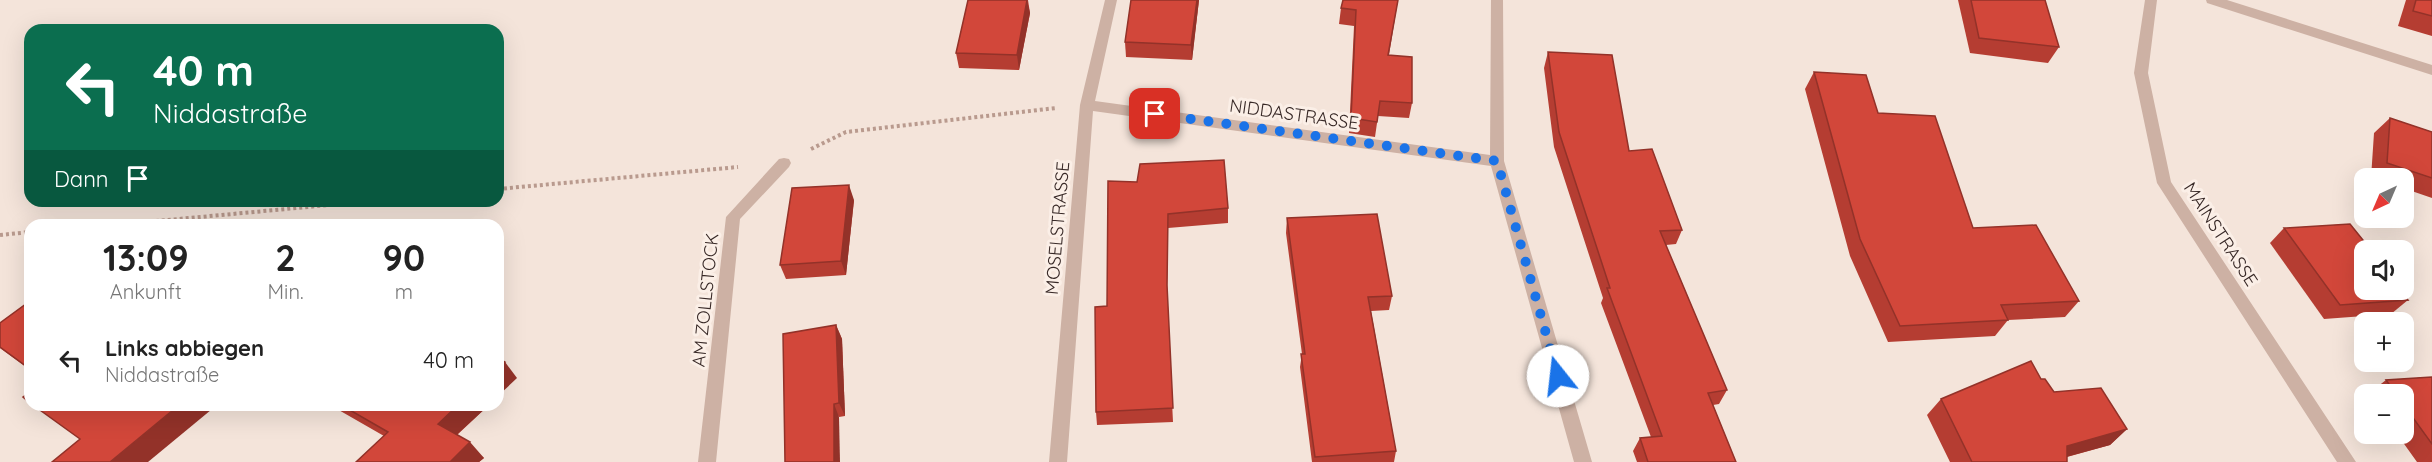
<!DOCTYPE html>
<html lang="de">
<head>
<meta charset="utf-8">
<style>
  body { margin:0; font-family:Quicksand,sans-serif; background:#f2f2f2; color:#222; height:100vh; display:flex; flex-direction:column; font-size:22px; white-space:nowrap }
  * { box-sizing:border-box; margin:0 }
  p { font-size:20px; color:#767676 }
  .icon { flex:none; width:33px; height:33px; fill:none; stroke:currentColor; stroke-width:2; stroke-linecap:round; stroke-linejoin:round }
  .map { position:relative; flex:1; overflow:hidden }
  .drawer { position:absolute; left:24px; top:219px; width:480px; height:192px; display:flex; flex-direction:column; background:#fff; border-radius:18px; box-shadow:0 6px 24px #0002 }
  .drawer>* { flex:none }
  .hud { position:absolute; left:24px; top:24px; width:480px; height:183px; border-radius:18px; box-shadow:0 6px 24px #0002; background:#0b6e4f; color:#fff; overflow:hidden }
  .needle { width:39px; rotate:224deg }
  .fabs { position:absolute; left:2354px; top:168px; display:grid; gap:12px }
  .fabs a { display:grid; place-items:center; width:60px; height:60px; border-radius:12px; background:#fff; box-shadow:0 6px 24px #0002; font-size:30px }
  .pin { position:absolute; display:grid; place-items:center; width:51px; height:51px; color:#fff; margin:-26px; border-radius:12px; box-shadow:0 3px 9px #0006 }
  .me { position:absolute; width:66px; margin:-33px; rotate:344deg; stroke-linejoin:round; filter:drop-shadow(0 0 4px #0008) }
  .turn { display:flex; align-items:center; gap:21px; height:126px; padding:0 30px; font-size:27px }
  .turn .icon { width:78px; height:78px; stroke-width:2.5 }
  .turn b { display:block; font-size:42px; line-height:51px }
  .then { display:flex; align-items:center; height:57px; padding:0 30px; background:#0003; gap:12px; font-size:22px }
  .eta { display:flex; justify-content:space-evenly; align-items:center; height:102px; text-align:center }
  .eta b { font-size:36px; font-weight:800; line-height:42px }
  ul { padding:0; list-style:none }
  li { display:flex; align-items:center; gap:18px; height:78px; padding:0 30px }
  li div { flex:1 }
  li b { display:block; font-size:22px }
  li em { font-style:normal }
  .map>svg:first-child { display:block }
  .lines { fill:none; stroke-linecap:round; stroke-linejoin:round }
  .path { stroke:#b99a8e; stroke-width:4; stroke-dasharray:3 3; stroke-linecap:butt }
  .minor { fill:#cdb1a4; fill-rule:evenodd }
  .wall { fill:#b53d32 }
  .shaded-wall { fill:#933229 }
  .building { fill:#d2473a; stroke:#933229; stroke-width:1.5 }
  .route { stroke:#1a73e8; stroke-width:10; stroke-dasharray:0 18 }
  .labels { text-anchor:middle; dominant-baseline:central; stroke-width:6; stroke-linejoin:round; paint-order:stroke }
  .street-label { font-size:18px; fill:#382927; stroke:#fbefe7 }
</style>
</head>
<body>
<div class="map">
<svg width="2432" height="462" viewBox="0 0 2432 462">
  <rect width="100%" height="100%" fill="#f4e4da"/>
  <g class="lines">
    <g class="path">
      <path d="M811 149 846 132 1056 108"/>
      <path d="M498 189 738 167"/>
      <path d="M114 225 372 201"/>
      <path d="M0 235 30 232"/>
    </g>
    <g class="minor">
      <path d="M1105 0H1117L1095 101 1490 155 1491 0H1503L1504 161 1592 462H1574L1491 166 1093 111 1067 462H1049L1080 105Z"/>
      <path d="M2145 0H2157L2148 73 2171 182 2356 462H2337L2157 183 2134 73Z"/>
      <path d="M2206 0H2227L2432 65V75L2207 3Z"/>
      <path d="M784 158 789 159 791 163 789 167 740 219 716 462H698L726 217 779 159Z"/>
    </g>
  </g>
  <g class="wall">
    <path d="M968 0H1028L1030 13 1019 70 959 68 956 53Z"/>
    <path d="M1131 0H1199L1192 60 1126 57 1125 42Z"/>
    <path d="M1398 0 1389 55 1412 103 1409 118 1378 116 1375 137 1349 133 1354 26 1339 24 1341 8Z"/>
    <path d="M1958 0H2045L2059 47 2048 63 1970 53Z"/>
    <path d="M2406 0H2432V36L2398 26Z"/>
    <path d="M1548 52 1629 151 1682 230 1676 244 1666 245 1727 390 1719 404 1713 405 1736 462H1637L1633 451 1640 438 1651 437 1601 303 1603 298 1554 147 1544 68Z"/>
    <path d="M1814 72 1878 113 1973 228 2079 301 2065 317 2008 320 1995 336 1888 342 1850 256 1805 89Z"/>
    <path d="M2390 118 2432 132V198L2403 188V178H2371L2374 133Z"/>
    <path d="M1137 182 1228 208V223L1168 228 1167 300 1173 422 1097 425 1096 412 1107 306Z"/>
    <path d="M854 200 846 275 786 279 780 265Z"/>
    <path d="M1287 218 1392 296 1389 310 1371 311 1396 451 1394 462H1312L1300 367 1302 354 1286 233Z"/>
    <path d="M2284 228 2408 300 2391 314 2324 319 2270 243Z"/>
    <path d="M30 301V370L0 348V323Z"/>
    <path d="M836 325 842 339 845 416 839 417 783 334Z"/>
    <path d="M2432 377V462H2417L2397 434H2403V394H2368L2386 380Z"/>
    <path d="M2041 379 2054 392 2127 429 2110 445 2067 457V462H1950L1927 415 1941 399Z"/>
    <path d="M330 405H489L457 435 484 458 479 462H356L384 436Z"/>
  </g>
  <g class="shaded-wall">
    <path d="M1027 0 1030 13 1019 70 1017 55Z"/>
    <path d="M1197 0H1199L1192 60 1191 45Z"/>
    <path d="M849 185 854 200 846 275 841 261Z"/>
    <path d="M836 325 842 339 845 416 839 403Z"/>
    <path d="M505 362 517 378 498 396V368Z"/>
    <path d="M834 404 839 417 840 462H834Z"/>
    <path d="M179 405H217L148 462H110Z"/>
    <path d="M458 405H489L452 439 438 424Z"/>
    <path d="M2127 429 2110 445 2051 461 2067 446Z"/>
    <path d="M470 442 484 458 479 462H450Z"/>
  </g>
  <g class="building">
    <path d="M968 0H1027L1017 55 956 53Z"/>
    <path d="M1131 0H1197L1191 45 1125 42Z"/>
    <path d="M1343 0H1398L1388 55 1412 57V103L1380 101 1377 122 1351 118 1356 10 1341 8Z"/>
    <path d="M1971 0H2045L2059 47 1979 38Z"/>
    <path d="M2416 0H2432V16L2413 11Z"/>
    <path d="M1548 52 1612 55 1629 151 1652 149 1682 230 1660 231 1727 390 1708 393 1736 462H1648L1640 438 1662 436 1607 288H1610L1559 132Z"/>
    <path d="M1814 72 1866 75 1878 113 1935 116 1973 228 2036 225 2079 301 2001 305 2008 320 1900 326 1860 239Z"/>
    <path d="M2390 118 2432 132V178L2387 163Z"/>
    <path d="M1224 160 1228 208 1168 214 1167 285 1173 408 1096 412 1095 307 1107 306 1108 181 1137 182 1140 164Z"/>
    <path d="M849 185 841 261 780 265 792 188Z"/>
    <path d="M1377 214 1392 296 1368 297 1396 451 1315 457 1301 354H1305L1287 218Z"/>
    <path d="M2350 224 2371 250H2364V290H2400L2408 300 2340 305 2284 228Z"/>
    <path d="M30 301V369L0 347V323Z"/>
    <path d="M836 325 839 403 834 404V462H785L783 334Z"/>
    <path d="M498 358 505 362 498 368Z"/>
    <path d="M2031 361 2041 379H2045L2054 392 2101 388 2127 429 2067 446V462H1972L1941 399Z"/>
    <path d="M2432 377V444L2403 404V394H2396L2386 380Z"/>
    <path d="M30 392V403L23 397Z"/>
    <path d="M33 405H179L110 462H52L80 439Z"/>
    <path d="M341 405H458L438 424 470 442 450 462H356L388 432Z"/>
  </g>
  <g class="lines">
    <path class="route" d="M1155 114 1497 161 1558 376"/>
  </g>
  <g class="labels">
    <g class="street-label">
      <text transform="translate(1294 114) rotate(8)">NIDDASTRASSE</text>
      <text transform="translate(1057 228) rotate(-85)">MOSELSTRASSE</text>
      <text transform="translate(2221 234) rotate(57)">MAINSTRASSE</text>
      <text transform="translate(705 300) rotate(-84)">AM ZOLLSTOCK</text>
    </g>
  </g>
</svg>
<div class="fabs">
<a><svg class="needle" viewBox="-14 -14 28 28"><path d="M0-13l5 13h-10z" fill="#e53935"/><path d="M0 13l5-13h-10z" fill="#767676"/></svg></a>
<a><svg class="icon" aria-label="sound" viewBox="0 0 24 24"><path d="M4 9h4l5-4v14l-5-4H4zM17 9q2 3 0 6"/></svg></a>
<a>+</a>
<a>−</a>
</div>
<div class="pin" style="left:1155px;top:114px;background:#d93025"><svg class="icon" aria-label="arrive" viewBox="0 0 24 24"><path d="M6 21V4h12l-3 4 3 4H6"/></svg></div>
<svg class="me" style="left:1558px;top:376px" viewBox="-20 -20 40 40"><circle r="19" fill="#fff"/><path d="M0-13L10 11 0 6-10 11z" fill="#1a73e8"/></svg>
<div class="hud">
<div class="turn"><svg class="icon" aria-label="left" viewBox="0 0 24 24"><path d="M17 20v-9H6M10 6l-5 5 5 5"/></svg><div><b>40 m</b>Niddastraße</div></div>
<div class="then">Dann<svg class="icon" aria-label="arrive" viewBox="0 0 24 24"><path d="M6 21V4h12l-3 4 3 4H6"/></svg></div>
</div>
<section class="drawer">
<div class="eta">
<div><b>13:09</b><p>Ankunft</p></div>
<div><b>2</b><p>Min.</p></div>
<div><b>90</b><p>m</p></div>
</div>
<ul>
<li><svg class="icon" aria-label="left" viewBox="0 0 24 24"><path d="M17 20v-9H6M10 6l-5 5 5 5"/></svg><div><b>Links abbiegen</b><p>Niddastraße</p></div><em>40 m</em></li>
</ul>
</section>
</div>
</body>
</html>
